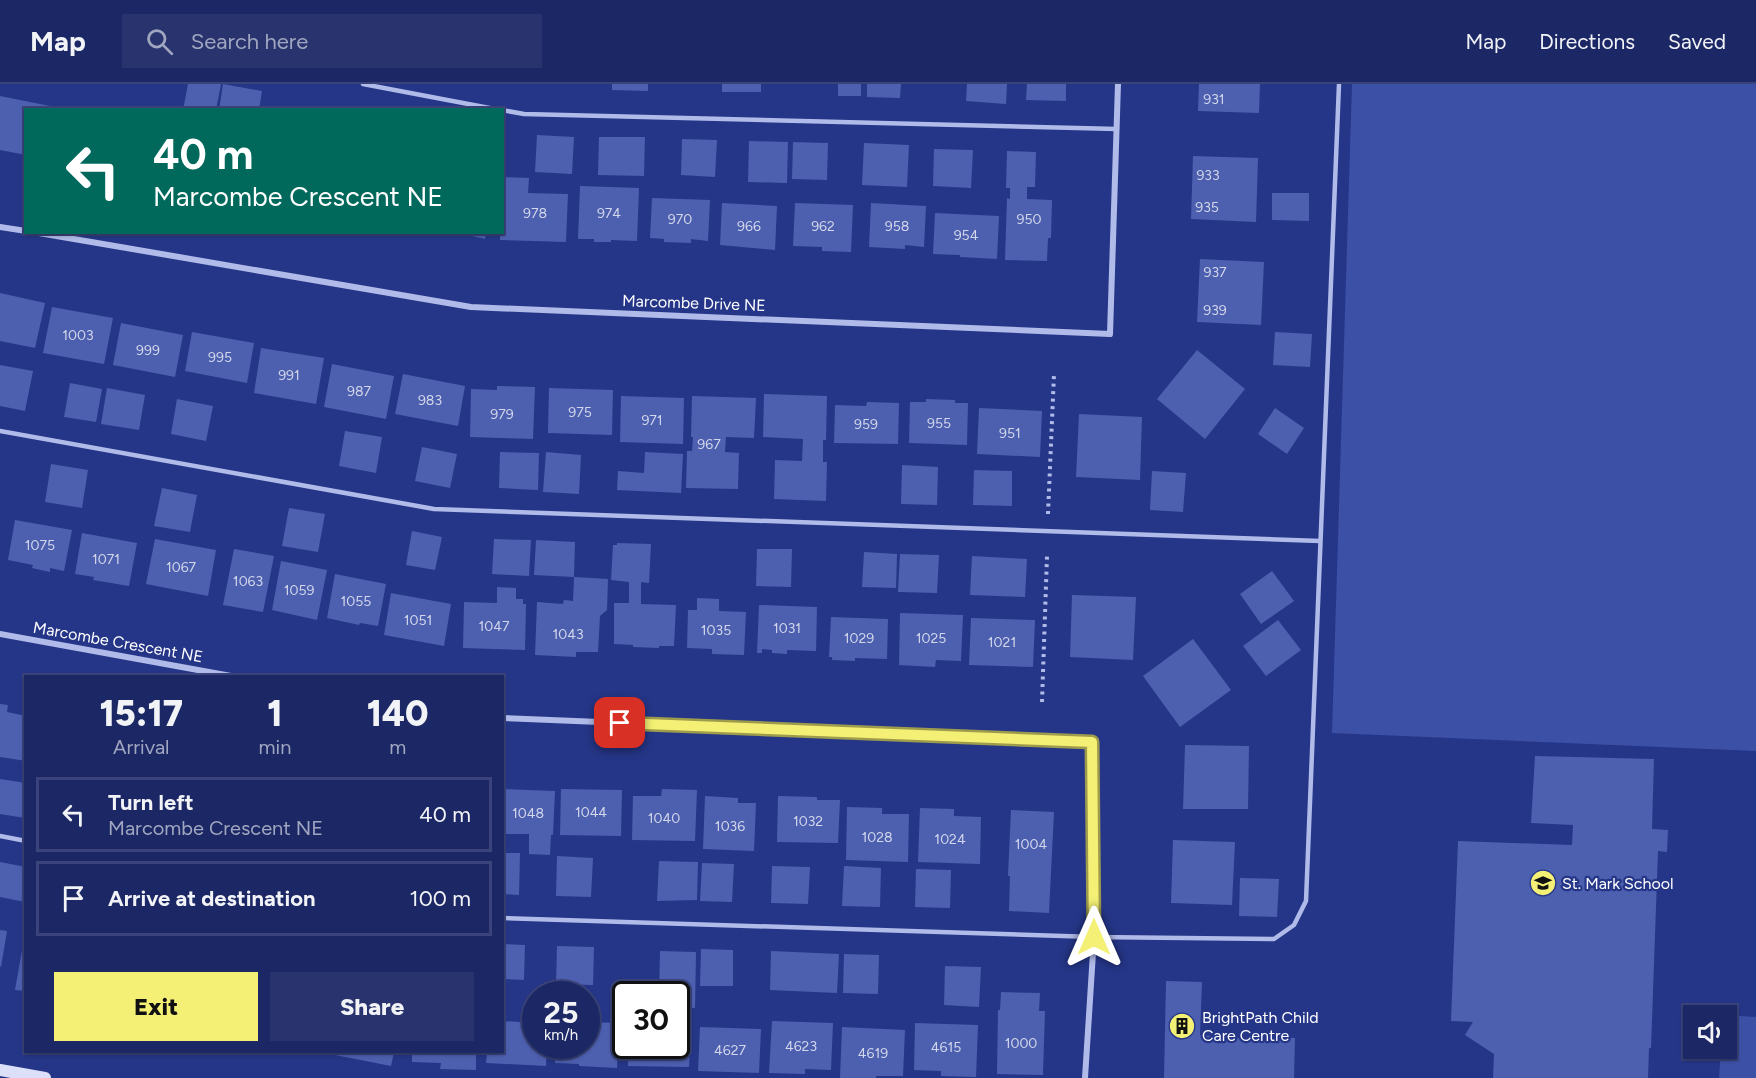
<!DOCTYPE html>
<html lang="en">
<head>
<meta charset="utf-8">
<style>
  body { margin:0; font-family:Figtree,sans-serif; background:#29346f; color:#f1f3f6; height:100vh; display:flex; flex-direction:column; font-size:22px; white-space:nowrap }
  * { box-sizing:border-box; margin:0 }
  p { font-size:20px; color:#a0a6bf }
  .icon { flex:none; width:33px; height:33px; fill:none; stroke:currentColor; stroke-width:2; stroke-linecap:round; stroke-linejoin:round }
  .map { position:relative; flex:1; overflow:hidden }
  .drawer { position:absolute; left:24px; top:591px; width:480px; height:378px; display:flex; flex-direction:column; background:#1c2866; border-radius:0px; box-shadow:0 2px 4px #0004,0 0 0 2px #3a447a }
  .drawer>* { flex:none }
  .guide { position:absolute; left:24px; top:24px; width:480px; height:126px; border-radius:0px; box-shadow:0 2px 4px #0004,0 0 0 2px #3a447a; background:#00695c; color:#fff; overflow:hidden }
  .fabs { position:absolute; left:1683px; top:921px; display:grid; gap:12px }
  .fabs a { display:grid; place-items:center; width:54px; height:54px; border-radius:0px; background:#1c2866; box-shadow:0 2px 4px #0004,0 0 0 2px #3a447a; font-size:30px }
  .speed { position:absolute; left:522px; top:897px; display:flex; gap:12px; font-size:30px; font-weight:700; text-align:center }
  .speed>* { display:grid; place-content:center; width:78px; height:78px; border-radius:50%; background:#1c2866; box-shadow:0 2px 4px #0004,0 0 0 2px #3a447a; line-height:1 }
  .speed small { font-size:15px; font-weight:400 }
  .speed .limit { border:3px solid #111; border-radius:9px; background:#fff; color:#111 }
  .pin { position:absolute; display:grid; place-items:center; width:51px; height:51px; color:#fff; margin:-26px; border-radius:12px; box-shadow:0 3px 9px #0006 }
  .me { position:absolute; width:66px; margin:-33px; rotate:0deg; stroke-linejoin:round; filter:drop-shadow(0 0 4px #0008) }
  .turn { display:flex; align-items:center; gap:21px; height:126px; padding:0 30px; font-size:27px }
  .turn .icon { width:78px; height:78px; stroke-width:2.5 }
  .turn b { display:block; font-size:42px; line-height:51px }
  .eta { display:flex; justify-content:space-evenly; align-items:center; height:102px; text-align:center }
  .eta b { font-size:36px; font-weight:800; line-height:42px }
  .button { display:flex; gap:12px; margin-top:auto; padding:12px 30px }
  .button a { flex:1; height:69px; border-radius:0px; background:#f3f075; color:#111; font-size:24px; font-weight:800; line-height:69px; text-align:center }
  .button a+a { background:#29346f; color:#f1f3f6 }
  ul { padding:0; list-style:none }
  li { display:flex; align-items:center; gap:18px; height:75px; margin:0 12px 9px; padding:0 18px; border:3px solid #3a447a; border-radius:0px }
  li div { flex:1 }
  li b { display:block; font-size:22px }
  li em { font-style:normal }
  header { display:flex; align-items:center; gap:36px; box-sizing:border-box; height:84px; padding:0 30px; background:#1c2866; border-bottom:2px solid #3a447a }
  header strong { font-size:28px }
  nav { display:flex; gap:33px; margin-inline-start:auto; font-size:21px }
  .search { width:420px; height:54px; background:#29346f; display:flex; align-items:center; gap:15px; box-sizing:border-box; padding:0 21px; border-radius:0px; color:#a0a6bf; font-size:22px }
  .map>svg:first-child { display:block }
  .green { fill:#3c50a6 }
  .building { fill:#4d5faf }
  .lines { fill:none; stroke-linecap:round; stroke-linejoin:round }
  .path { stroke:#b1bbe9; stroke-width:4; stroke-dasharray:3 4.5; stroke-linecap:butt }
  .lane { stroke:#b1bbe9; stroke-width:4.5 }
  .street { stroke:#b1bbe9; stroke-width:6 }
  .secondary { stroke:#dbe0f8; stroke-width:12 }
  .route-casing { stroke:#9e9c4c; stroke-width:15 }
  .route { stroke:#f3f075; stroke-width:10 }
  .labels { text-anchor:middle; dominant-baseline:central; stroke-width:4.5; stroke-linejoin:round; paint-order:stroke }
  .number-label { font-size:14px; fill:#d2d7eb }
  .street-label { font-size:16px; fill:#fff; stroke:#253688 }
  .poi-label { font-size:16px; fill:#fff; stroke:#253688; text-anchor:start }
</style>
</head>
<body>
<header>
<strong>Map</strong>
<div class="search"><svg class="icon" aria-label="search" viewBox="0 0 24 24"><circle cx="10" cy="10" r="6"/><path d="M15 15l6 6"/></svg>Search here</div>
<nav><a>Map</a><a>Directions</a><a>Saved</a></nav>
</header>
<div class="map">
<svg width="1756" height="994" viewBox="0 0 1756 994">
  <rect width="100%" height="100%" fill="#253688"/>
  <g class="green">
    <path d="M1352 0H1756V667L1332 649Z"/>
    <path d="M1723 931 1756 933V994H1719L1721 965 1726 964V932Z"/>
  </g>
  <g class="building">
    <path d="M188 0H221L216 26H183Z"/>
    <path d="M223 0 262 7 259 26H219Z"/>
    <path d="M612 0H648V7L612 6Z"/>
    <rect x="722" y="0" width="39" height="8"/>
    <rect x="838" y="0" width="23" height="12"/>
    <path d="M867 0H901L900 14 867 13Z"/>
    <path d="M967 0H1007L1006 20 966 17Z"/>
    <path d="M1027 0H1066V17L1026 16Z"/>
    <path d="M1199 0H1260L1259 29 1198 27Z"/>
    <path d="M0 12 55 23V26H26V71L0 66Z"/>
    <path d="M537 51 574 53 572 90 535 88Z"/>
    <path d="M599 53H645L644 92 598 91Z"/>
    <path d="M682 55 717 56 715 93 681 91Z"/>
    <path d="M749 57 788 58 787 99 748 98Z"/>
    <path d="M793 58 828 59 827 96 792 95Z"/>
    <path d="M864 59 909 61 907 103 862 101Z"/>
    <path d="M934 65 973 66 971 104 933 102Z"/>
    <path d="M1007 67 1036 68 1035 103H1027V115L1052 116 1051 154H1048L1047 177 1005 176 1007 114 1010 115V104H1006Z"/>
    <path d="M1193 72 1258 74 1256 138 1191 135Z"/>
    <path d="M502 93 529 94 528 109 568 110 566 158 500 156V148H502Z"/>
    <path d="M580 102 639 104 637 157 611 156V158H594V155H578Z"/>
    <path d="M1272 109H1309V137L1272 136Z"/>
    <path d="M652 114 710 116 708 157 691 155V159L664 158V155L650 154Z"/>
    <path d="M722 119 777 122 775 166 720 161Z"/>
    <path d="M795 119 853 121 851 168 822 167V163L793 162Z"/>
    <path d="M871 119 926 122 924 163 905 161V165L869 163Z"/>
    <path d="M935 129 999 132 997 175 960 173V171L933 170Z"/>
    <path d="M455 148H486L485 155Z"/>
    <path d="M1200 175 1264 178 1261 241 1197 238Z"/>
    <path d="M0 209 45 219 35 264 0 257Z"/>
    <path d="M52 223 113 234 104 280 43 269Z"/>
    <path d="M121 239 183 251 175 293 113 281Z"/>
    <path d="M192 248 254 259 247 299 185 287Z"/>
    <path d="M1275 248 1312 250 1310 283 1273 281Z"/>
    <path d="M261 264 324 274 316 320 254 309Z"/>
    <path d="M1197 266 1245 305 1205 355 1157 315Z"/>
    <path d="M332 280 394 292 386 335 324 323Z"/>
    <path d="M0 281 33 287 25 327 0 322Z"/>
    <path d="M403 290 465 302 458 342 395 330Z"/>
    <path d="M70 299 102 305 96 338 64 333Z"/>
    <path d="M497 302 535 303 533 355 470 353 471 305 497 306Z"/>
    <path d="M107 304 145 311 139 346 101 340Z"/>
    <path d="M549 304 613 306 612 351 548 349Z"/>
    <path d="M764 310 827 312 826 356H823V378H827L826 417 774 415 775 376 802 377 803 355 763 353Z"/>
    <path d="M621 312 684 314 683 360 620 358Z"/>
    <path d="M692 312 756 314 754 354 726 353 725 368 739 369 738 405 686 404 687 367H692L693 353H691Z"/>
    <path d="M177 315 213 322 206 357 171 350Z"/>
    <path d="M926 315 955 316V319H968L967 361 909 359 910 318H926Z"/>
    <path d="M867 318 899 319 898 360 834 359 835 321 866 322Z"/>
    <path d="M979 324 1042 327 1040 373 977 370Z"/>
    <path d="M1275 324 1304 344 1287 370 1258 350Z"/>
    <path d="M1079 330 1142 333 1140 396 1076 393Z"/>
    <path d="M345 347 382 353 376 389 339 382Z"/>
    <path d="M422 363 457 370 450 404 415 397Z"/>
    <path d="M500 368 539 369 538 406 499 404Z"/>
    <path d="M546 368 581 371 579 410 543 408Z"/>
    <path d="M645 368 683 370 681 409 617 406 618 387 644 389Z"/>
    <path d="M51 380 88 386 82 424 45 418Z"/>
    <path d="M902 381 938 383 937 421 901 420Z"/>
    <path d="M974 386 1012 387V422L973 421Z"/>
    <path d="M1152 387 1186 389 1183 428 1150 426Z"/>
    <path d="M162 404 197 411 190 448 154 442Z"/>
    <path d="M289 424 325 430 318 468 282 462Z"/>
    <path d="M15 436 72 446 64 487 50 484V488L32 484 33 481 8 476Z"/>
    <path d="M412 447 442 453 435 486 406 481Z"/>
    <path d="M82 449 137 459 129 502 93 496 94 493 75 490Z"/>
    <path d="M155 455 216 466 208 512 146 500Z"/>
    <path d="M494 455 531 456 529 492 492 490Z"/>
    <path d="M536 456 575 458 574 493 534 491Z"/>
    <path d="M617 459 651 460 649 499 641 498V520L676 521 674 562H659V564L633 563V561L614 560V519H629V498L611 496 613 461H617Z"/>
    <path d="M234 465 274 472 263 528 223 521Z"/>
    <path d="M757 465H792L791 503 756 502Z"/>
    <path d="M864 468 897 470 896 504 862 503Z"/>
    <path d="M900 470 939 471 937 509 898 508Z"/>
    <path d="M972 472 1027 475 1025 513 970 511Z"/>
    <path d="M281 477 327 486 317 536 272 526Z"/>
    <path d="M1272 487 1294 517 1261 540 1240 510Z"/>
    <path d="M335 490 386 500 378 542 360 539 359 541 327 534Z"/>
    <path d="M574 493 608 495 607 526 600 532 598 568H576V573L535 571 537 518 563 520 564 516 573 517Z"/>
    <path d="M497 503 516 504V515H523V520H526L525 566 463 564 464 518 497 519Z"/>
    <path d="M391 509 451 520 444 562 384 551Z"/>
    <path d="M1072 511 1136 513 1133 576 1070 573Z"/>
    <path d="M697 514 719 515V527L746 528 744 571 712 570V565L687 564 688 526H697Z"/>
    <path d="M759 521 817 523 816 567 787 566V570L772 569V566L762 565V569H757Z"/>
    <path d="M900 529 963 531 961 577 936 576 935 583 899 581Z"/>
    <path d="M831 533 888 535 887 575 855 574V577L832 576V573H829Z"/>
    <path d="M971 534 1035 536 1033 583 969 581Z"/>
    <path d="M1278 536 1301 566 1266 592 1243 562Z"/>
    <path d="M1193 555 1231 606 1180 643 1143 592Z"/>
    <path d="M0 620 8 621 7 628 26 632V677L0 673Z"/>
    <path d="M1185 661 1249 662 1248 725H1183Z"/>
    <path d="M1535 672 1654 675 1652 745 1668 746 1667 768 1658 767 1651 964H1649L1648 994H1493L1494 970 1465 951 1473 938 1451 937 1458 757 1572 761 1573 741 1531 739Z"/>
    <path d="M0 695 26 699 25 734 0 730Z"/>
    <path d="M502 705 555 707 553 751H551L550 771 529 770V750H502Z"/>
    <path d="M561 705 622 706 621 752 560 751Z"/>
    <path d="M662 705 697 706 695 757 632 756 633 712H661Z"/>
    <path d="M705 712 738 714V719H756L754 767 703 765Z"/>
    <path d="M778 712 817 713V716H840L838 759 777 758Z"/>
    <path d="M847 723 882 724V730H909L908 778 846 776Z"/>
    <path d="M920 724 954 725V732L981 733 980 780 918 778Z"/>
    <path d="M1011 726 1054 728 1049 829 1009 827 1010 792H1008Z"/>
    <path d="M1173 756 1235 758 1232 821 1171 819Z"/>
    <path d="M502 769H520L519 811 502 810Z"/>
    <path d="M557 772 593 774 591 813 556 812Z"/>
    <path d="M659 777 698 778 697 816 657 817Z"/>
    <path d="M0 778 26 783 25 818 0 813Z"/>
    <path d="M702 779 734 780 732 818 700 817Z"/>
    <path d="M772 782 810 783 808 820 771 819Z"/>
    <path d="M844 782 881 784 880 823 842 822Z"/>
    <path d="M916 785 951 786 950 824 915 823Z"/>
    <path d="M1240 794 1279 795 1277 833 1239 832Z"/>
    <path d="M0 846 7 847 1 883 0 882Z"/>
    <path d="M24 855H26V907L15 906Z"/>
    <path d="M502 860 525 861 524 896 502 895Z"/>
    <path d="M557 862 594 863 593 901 556 900Z"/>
    <path d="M701 865 733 866V902H700Z"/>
    <path d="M660 867 696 868 695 924 676 923V910H659Z"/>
    <path d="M771 867 839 870 837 909 770 906Z"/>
    <path d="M844 870 879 871 878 910 843 909Z"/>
    <path d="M945 882 981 883 979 923 944 921Z"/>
    <path d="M1166 897 1202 898 1200 951 1252 955V952L1295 954 1294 994H1164Z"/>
    <path d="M1001 908 1040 909 1039 927H1045L1043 991 997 990 998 926H1000Z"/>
    <path d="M502 937 536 939V962H547L546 982 486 979 487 968H502Z"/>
    <path d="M772 937 833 939 831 986 805 985V990L769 989Z"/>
    <path d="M586 938 619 939 617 984 579 982V980L555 979 556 962H586Z"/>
    <path d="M676 939 691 940 689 983 628 982V962H676Z"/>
    <path d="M915 939 978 941 976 993 941 992V987L914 986Z"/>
    <path d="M700 943 761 945 759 989 698 987Z"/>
    <path d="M842 943 905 946 903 992H876V994H840Z"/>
    <path d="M330 968H394L391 982 330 970Z"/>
    <path d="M412 968H476V986L440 985 441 979 412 978Z"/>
  </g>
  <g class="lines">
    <g class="path">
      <path d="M1048 430 1054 290"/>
      <path d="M1042 618 1047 472"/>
    </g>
    <g class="lane">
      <path d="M363 0 500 26"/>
      <path d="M502 26 524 30 1117 45"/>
      <path d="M0 347 434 425 1320 457"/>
      <path d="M0 752 26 757"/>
      <path d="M502 834 1094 853 1274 855 1294 841 1306 817 1339 0"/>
    </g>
    <g class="street">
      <path d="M0 143 26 147"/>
      <path d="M33 148 471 223 1110 250 1118 0"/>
      <path d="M0 550 231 592"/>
      <path d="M502 634 1092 658 1094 853 1085 994"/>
    </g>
    <path class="secondary" d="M0 986 45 994"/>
  </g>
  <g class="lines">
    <g class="route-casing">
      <path id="route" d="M620 639 1092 658 1094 853"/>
    </g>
    <use href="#route" class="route"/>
  </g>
  <defs>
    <g id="school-disc" transform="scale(1.35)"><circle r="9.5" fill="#f3f075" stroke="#253688"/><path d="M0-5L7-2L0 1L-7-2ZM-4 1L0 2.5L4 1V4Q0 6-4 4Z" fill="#111"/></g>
    <g id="building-disc" transform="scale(1.35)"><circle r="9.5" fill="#f3f075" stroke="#253688"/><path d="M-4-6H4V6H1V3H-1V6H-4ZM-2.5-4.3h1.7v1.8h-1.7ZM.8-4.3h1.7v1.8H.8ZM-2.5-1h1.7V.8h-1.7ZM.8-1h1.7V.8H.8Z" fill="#111"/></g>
  </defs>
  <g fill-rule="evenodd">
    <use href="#school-disc" x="1543" y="799"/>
    <use href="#building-disc" x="1182" y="942"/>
  </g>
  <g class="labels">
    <g class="number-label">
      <text x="1214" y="15">931</text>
      <text x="1208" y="91">933</text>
      <text x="1207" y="123">935</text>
      <text x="535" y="129">978</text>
      <text x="609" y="129">974</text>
      <text x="680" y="135">970</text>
      <text x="1029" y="135">950</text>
      <text x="749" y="142">966</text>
      <text x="823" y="142">962</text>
      <text x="897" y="142">958</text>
      <text x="966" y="151">954</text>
      <text x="1215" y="188">937</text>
      <text x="1215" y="226">939</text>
      <text x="78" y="251">1003</text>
      <text x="148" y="266">999</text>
      <text x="220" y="273">995</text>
      <text x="289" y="291">991</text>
      <text x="359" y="307">987</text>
      <text x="430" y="316">983</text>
      <text x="580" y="328">975</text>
      <text x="502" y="330">979</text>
      <text x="652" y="336">971</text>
      <text x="939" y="339">955</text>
      <text x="866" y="340">959</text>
      <text x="1010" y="349">951</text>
      <text x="709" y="360">967</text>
      <text x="40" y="461">1075</text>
      <text x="106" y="475">1071</text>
      <text x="181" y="483">1067</text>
      <text x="248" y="497">1063</text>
      <text x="299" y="506">1059</text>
      <text x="356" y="517">1055</text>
      <text x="418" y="536">1051</text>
      <text x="494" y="542">1047</text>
      <text x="787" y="544">1031</text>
      <text x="716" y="546">1035</text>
      <text x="568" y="550">1043</text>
      <text x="859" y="554">1029</text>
      <text x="931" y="554">1025</text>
      <text x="1002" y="558">1021</text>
      <text x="591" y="728">1044</text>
      <text x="528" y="729">1048</text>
      <text x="664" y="734">1040</text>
      <text x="808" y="737">1032</text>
      <text x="730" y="742">1036</text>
      <text x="877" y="753">1028</text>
      <text x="950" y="755">1024</text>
      <text x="1031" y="760">1004</text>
      <text x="1021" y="959">1000</text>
      <text x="801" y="962">4623</text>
      <text x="946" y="963">4615</text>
      <text x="730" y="966">4627</text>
      <text x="873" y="969">4619</text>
    </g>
    <g class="street-label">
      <text transform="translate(694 219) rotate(2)">Marcombe Drive NE</text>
      <text transform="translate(118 558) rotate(10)">Marcombe Crescent NE</text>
    </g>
    <g class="poi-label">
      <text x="1562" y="799">St. Mark School</text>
      <text x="1202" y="933">BrightPath Child<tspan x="1202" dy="18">Care Centre</tspan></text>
    </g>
  </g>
</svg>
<div class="fabs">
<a><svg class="icon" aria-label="sound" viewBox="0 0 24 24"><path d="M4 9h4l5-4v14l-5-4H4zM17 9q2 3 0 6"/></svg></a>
</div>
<div class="speed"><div>25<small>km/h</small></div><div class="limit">30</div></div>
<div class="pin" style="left:620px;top:639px;background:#d93025"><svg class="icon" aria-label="arrive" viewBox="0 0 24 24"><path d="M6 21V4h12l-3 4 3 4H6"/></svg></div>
<svg class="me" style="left:1094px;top:853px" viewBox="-20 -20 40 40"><path d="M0-17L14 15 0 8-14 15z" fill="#f3f075" stroke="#fff" stroke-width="4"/></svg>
<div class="guide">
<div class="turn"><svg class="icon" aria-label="left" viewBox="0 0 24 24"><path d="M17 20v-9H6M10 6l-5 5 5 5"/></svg><div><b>40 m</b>Marcombe Crescent NE</div></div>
</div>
<section class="drawer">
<div class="eta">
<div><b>15:17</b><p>Arrival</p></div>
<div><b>1</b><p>min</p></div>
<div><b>140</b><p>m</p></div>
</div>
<ul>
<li><svg class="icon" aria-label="left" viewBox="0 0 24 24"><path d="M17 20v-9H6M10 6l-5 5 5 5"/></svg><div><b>Turn left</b><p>Marcombe Crescent NE</p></div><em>40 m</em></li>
<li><svg class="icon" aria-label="arrive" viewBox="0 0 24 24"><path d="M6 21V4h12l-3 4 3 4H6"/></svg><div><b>Arrive at destination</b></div><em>100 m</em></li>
</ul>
<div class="button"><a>Exit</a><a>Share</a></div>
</section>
</div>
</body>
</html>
